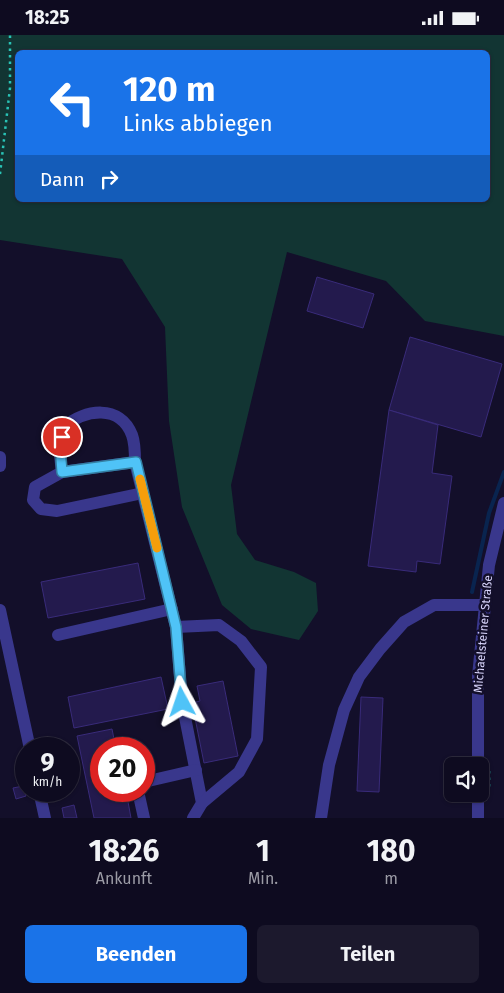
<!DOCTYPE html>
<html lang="de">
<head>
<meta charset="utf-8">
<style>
  body { margin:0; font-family:"Fira Sans",sans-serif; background:#1c192d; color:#f1f3f6; height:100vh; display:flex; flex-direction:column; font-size:19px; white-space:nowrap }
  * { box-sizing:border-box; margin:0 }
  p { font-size:16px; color:#9b9ba5 }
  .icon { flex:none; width:28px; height:28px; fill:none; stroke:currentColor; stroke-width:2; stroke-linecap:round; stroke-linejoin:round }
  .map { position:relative; height:783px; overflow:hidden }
  .details { display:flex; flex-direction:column; background:#0e0b20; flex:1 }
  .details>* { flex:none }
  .hud { position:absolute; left:15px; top:15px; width:475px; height:152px; border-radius:8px; box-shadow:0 1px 4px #0004,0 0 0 1px #2e2b3e; background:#1a73e8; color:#fff; overflow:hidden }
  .buttons { position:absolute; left:444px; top:722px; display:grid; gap:10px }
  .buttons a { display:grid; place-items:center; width:45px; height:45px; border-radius:8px; background:#0e0b20; box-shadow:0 1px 4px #0004,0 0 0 1px #2e2b3e; font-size:25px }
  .speed { position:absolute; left:15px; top:702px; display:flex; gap:10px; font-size:25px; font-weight:700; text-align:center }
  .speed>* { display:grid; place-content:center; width:65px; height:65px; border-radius:50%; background:#0e0b20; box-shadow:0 1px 4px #0004,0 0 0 1px #2e2b3e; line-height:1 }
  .speed small { font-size:12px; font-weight:400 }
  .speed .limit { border:8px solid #d22; background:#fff; color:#111 }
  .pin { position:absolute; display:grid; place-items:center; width:42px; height:42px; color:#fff; margin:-21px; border:2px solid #fff; border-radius:50%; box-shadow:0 1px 5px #0007 }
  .me { position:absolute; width:55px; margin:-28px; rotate:355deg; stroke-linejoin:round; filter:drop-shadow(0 0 4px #0008) }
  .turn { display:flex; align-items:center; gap:18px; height:105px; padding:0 25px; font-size:22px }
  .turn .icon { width:65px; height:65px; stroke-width:2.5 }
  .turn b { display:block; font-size:35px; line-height:42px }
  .then { display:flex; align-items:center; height:48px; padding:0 25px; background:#0003; gap:10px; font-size:19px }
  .eta { display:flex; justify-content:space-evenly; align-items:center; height:85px; text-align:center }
  .eta b { font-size:30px; font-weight:700; line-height:35px }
  .action { display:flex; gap:10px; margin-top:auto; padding:10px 25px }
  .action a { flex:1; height:58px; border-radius:8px; background:#1a73e8; color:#fff; font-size:20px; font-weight:700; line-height:58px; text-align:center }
  .action a+a { background:#1c192d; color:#f1f3f6 }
  .status { display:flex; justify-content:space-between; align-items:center; height:35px; padding:0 25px; background:#0e0b20; direction:ltr }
  .status svg { height:14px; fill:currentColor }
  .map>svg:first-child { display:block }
  .green { fill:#123533; fill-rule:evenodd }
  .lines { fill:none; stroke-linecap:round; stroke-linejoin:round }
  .stream { stroke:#09244f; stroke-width:4 }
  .building { fill:#231a4d; stroke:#392b7a }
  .path { stroke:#29c3b6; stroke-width:2.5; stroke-dasharray:2.5 4; stroke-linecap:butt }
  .minor { stroke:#39378c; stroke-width:12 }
  .route-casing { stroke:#337fa1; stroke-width:12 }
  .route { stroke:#4fc3f7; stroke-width:9 }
  .slow { stroke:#f59e0b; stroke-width:9 }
  .labels { text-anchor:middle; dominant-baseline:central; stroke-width:5; stroke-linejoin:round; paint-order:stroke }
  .street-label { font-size:12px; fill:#dcd8ff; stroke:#130f2a }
</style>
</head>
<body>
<div class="status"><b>18:25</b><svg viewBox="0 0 49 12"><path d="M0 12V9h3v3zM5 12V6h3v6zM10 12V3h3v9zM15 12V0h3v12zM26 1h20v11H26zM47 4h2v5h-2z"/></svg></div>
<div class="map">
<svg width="504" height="783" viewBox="0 0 504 783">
  <rect width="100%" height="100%" fill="#130f2a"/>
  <path class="green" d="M0 0H504V301L425 286 386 246 287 217 231 450 237 499 255 525 294 537 316 548 318 576 299 605 251 594 222 570 182 472 169 386 165 292 122 224 0 205ZM18 18H488V165H18Z"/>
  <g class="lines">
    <path class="stream" d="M472 557 489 478 504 437"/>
  </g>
  <g class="building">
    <path d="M317 242 374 259 363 293 307 276Z"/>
    <path d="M410 302 502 329 481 402 389 375Z"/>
    <path d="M389 375 438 390 432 438 452 441 440 529 417 526 416 537 368 531Z"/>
    <path d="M138 528 145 564 48 583 41 547Z"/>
    <path d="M161 642 168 674 74 693 68 662Z"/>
    <path d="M223 646 238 721 204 728 192 668 200 666 197 651Z"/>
    <path d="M361 662 383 663 379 757 357 756Z"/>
    <path d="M112 694 116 714H101V756H126L131 783H94L77 701Z"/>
    <path d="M23 751 26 761 16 764 13 753Z"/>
    <path d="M74 770 77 783H64L62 773Z"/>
  </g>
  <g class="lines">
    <g class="path">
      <path d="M0 139 10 53V0"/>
      <path d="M489 736V753"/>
    </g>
    <g class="minor">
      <path d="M0 422V431"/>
      <path d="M135 427 62 437 59 413 64 392C85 374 120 369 132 400 135 408 135 418 135 427L176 592 182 667 202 768 193 783"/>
      <path d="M62 437 35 452 33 465 41 474 57 476 143 458"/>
      <path d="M0 575 30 714"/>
      <path d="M176 592 219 590 241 606 261 632 257 704 239 737 202 768"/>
      <path d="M58 600 172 574"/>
      <path d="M478 731V641L489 530 504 468"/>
      <path d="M144 747 196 735"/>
      <path d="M39 756 45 783"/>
      <path d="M138 756 144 783"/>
      <path d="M478 759V783"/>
      <path d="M321 783 329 730 344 675 359 642 380 614 404 587 434 570H485"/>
    </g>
  </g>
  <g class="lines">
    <g class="route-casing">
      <path id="route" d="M62 402 60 413 62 437 136 427 176 592 182 667"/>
    </g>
    <use href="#route" class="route"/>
    <path class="slow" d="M140 444 157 513"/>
  </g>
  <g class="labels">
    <g class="street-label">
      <text transform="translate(483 599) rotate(-85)">Michaelsteiner Straße</text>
    </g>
  </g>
</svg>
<div class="buttons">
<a><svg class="icon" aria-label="sound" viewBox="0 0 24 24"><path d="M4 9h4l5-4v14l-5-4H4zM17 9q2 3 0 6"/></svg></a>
</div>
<div class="speed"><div>9<small>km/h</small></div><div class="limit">20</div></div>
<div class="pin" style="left:62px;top:402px;background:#d93025"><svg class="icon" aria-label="arrive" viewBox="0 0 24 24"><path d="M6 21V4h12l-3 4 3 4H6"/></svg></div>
<svg class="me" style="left:182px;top:667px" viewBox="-20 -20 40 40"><path d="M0-17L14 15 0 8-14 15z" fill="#4fc3f7" stroke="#fff" stroke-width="4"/></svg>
<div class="hud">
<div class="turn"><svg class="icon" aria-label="left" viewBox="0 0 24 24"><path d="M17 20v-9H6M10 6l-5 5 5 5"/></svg><div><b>120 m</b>Links abbiegen</div></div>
<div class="then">Dann<svg class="icon" aria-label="right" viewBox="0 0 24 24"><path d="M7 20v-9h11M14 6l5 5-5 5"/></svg></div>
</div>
</div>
<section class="details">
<div class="eta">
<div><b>18:26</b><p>Ankunft</p></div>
<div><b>1</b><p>Min.</p></div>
<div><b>180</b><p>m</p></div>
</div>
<div class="action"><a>Beenden</a><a>Teilen</a></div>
</section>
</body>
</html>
